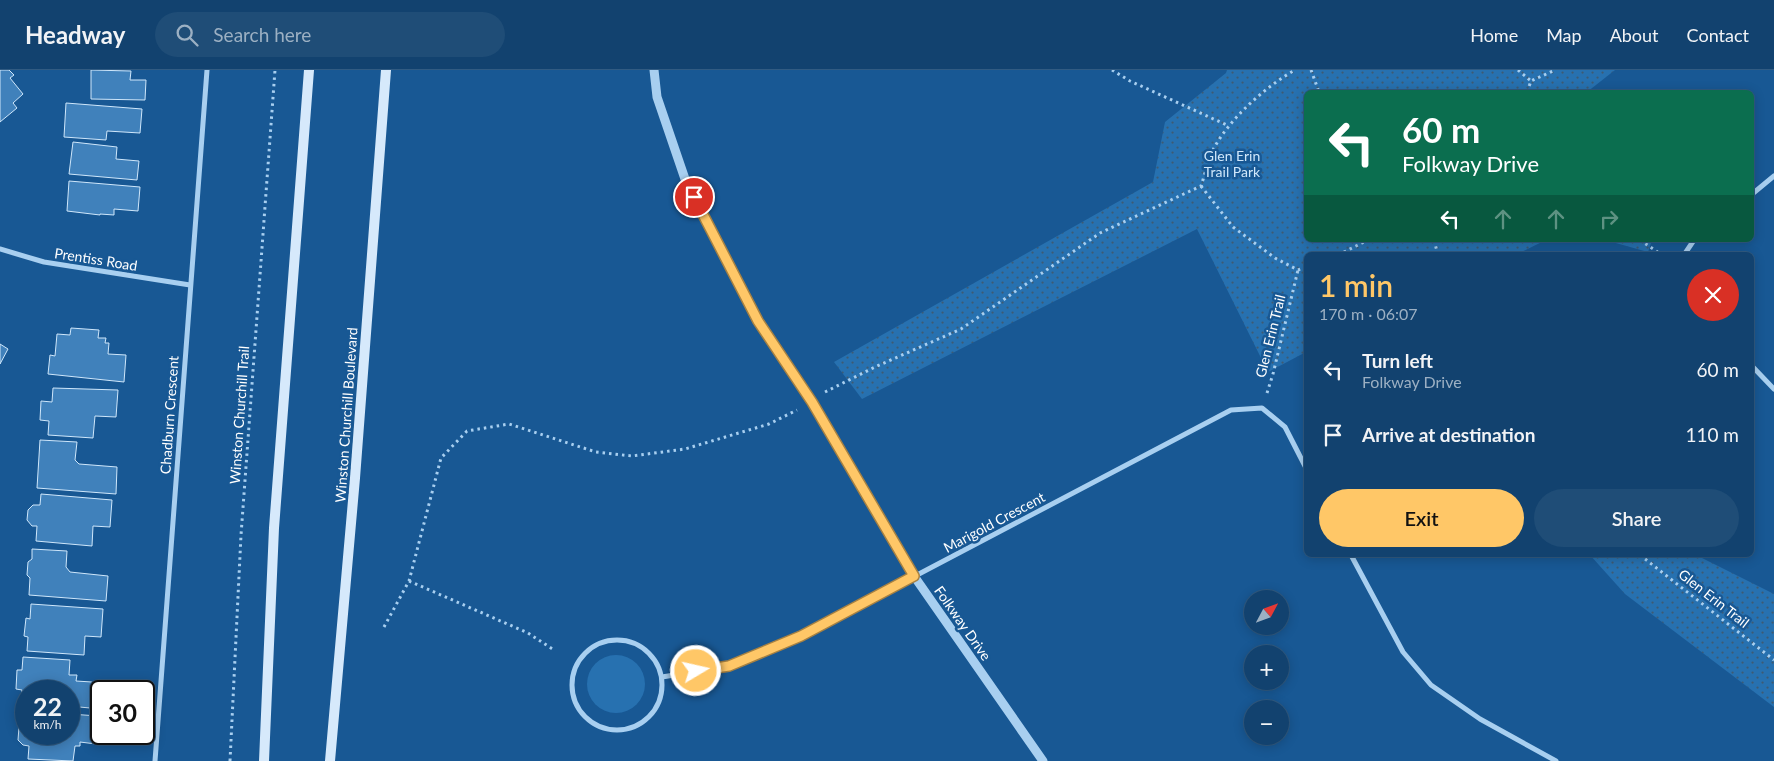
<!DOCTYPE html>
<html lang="en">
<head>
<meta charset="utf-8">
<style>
  body { margin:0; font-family:Lato,sans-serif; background:#1f4d77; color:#f1f3f6; height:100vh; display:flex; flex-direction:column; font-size:19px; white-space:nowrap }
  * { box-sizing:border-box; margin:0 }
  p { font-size:16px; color:#9cb0c3 }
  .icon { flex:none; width:28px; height:28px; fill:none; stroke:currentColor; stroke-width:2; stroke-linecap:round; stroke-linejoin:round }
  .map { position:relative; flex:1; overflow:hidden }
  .side { position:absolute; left:1304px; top:182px; width:450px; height:305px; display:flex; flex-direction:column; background:#12426f; border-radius:8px; box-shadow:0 2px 12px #0003,0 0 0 1px #315b82 }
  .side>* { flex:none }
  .banner { position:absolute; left:1304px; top:20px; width:450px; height:152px; border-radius:8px; box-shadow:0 2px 12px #0003,0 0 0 1px #315b82; background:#0b6e4f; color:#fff; overflow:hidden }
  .needle { width:32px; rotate:49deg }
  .controls { position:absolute; left:1244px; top:520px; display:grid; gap:10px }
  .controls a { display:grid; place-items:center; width:45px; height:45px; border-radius:50%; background:#12426f; box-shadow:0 2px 12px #0003,0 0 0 1px #315b82; font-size:25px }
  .speed { position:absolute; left:15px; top:610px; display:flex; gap:10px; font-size:25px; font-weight:700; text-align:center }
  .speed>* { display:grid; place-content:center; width:65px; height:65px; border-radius:50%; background:#12426f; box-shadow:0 2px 12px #0003,0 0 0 1px #315b82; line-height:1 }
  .speed small { font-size:12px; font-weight:400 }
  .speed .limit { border:2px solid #111; border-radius:8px; background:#fff; color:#111 }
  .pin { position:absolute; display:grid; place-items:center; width:42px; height:42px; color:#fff; margin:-21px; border:2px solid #fff; border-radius:50%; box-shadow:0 1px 5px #0007 }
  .me { position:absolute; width:55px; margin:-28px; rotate:81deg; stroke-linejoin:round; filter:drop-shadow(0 0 4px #0008) }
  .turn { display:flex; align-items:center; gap:18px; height:105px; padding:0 15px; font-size:22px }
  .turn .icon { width:65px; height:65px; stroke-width:2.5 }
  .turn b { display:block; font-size:35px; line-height:42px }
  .lanes { display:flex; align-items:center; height:48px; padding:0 15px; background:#0003; justify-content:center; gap:25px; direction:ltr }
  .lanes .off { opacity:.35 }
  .round { display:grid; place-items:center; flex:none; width:52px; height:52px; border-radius:26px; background:#1f4d77 }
  .headline { display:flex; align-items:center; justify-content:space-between; height:85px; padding:0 15px }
  h1 { font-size:30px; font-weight:600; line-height:38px; color:#ffc767 }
  .action { display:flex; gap:10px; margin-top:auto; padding:10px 15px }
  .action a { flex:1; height:58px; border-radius:30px; background:#ffc767; color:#111; font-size:20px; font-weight:600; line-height:58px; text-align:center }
  .action a+a { background:#1f4d77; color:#f1f3f6 }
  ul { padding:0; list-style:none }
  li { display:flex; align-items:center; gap:15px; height:65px; padding:0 15px }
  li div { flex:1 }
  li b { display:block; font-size:19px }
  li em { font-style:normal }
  header { display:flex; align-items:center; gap:30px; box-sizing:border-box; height:70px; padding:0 25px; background:#12426f; border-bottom:1px solid #315b82 }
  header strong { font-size:24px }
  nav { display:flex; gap:28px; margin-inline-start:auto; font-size:18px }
  .search { width:350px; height:45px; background:#1f4d77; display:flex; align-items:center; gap:12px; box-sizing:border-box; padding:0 18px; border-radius:28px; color:#9cb0c3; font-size:19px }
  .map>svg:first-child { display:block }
  .grass { fill:#2771b0 }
  .park { fill:url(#park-dots) }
  .building { fill:#4081bb; stroke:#cfe7fb }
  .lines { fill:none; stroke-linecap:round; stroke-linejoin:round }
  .path { stroke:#a8cff0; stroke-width:3; stroke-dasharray:2.5 4; stroke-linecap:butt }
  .minor { stroke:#a8cff0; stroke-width:5 }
  .tertiary { stroke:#a8cff0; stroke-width:9 }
  .secondary { stroke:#d6e9fb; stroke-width:10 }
  .route-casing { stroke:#a68143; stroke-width:12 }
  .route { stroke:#ffc767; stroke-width:9 }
  .labels { text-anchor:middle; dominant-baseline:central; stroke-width:5; stroke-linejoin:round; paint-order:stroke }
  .park-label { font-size:14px; fill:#cfe7fb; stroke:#185894 }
  .street-label { font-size:14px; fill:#fff; stroke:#185894 }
</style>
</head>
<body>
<header>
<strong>Headway</strong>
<div class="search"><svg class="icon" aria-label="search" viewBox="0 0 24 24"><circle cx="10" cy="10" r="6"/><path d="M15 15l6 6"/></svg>Search here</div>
<nav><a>Home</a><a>Map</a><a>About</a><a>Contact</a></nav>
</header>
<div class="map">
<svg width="1774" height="691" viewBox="0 0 1774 691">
  <defs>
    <pattern id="park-dots" width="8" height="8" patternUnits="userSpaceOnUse" patternTransform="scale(1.25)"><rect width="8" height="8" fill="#2771b0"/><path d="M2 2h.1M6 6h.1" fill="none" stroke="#3d5b74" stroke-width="1.8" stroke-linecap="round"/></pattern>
  </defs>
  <rect width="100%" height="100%" fill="#185894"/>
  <circle class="grass" cx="616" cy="614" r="29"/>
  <g class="park">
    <path d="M1227 0H1615L1587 22H1306V170H1546L1515 185H1306V282L1268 302 1197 159 862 329 834 292 1153 112 1165 52 1226 3Z"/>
    <path d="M1605 170H1652L1648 182Z"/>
    <path d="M1590 485H1696L1774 524V637L1625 524Z"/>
  </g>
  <g class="building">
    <path d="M0 0H9L14 5 10 8 23 24 13 33 17 38 0 52Z"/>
    <path d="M91 0 131 1 130 10H146L145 30 91 29Z"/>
    <path d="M66 33 142 39 140 63 107 61 106 70 64 67Z"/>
    <path d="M73 72 117 77 116 89 139 91 137 110 69 104Z"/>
    <path d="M69 111 140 117 138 141 114 139V145L100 144V145L67 141Z"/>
    <path d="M71 258 99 260 98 268H106L105 273H109L108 284 126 285 124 312 48 304 50 285 55 286 57 264 70 265Z"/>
    <path d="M0 274 8 279 0 294Z"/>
    <path d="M53 318 118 320 116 347 95 346 93 368 48 365 49 351 40 350 41 331 52 332Z"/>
    <path d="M40 370 77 372 75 390 79 394 117 397 116 424 37 418Z"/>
    <path d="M41 424 112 430 110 457 93 456 92 476 36 471 37 456H32L27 450 28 440 33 435H40Z"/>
    <path d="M32 479 67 481 66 497 70 502 108 506 106 531 29 525 30 508 27 505 28 492 32 489Z"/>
    <path d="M31 534 103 539 101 567 85 566 84 585 27 581 28 567 24 566 26 548 30 549Z"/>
    <path d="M23 587 70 590 69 605H77L76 611 92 612 90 638 69 636V621H26V633H21L22 620 16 619 17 600H22Z"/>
    <path d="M70 644 98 646 96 674 80 672V676H75L73 691 28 689 29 676 23 675 18 670 19 657 26 653V664H69Z"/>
  </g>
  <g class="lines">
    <g class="path">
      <path d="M1112 0 1130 11 1229 56"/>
      <path d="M1311 0 1319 22"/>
      <path d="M1518 0 1531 11"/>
      <path d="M1527 22 1531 11 1555 0"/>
      <path d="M1201 116 1233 157 1275 188 1298 200 1306 197"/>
      <path d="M1434 170 1438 185"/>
      <path d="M1640 170 1662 185"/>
      <path d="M1338 185 1368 170"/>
      <path d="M825 322 875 297 961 259 1100 163 1201 116C1205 104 1208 91 1213 80 1229 49 1265 17 1295 0"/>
      <path d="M1267 323 1273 304 1298 200"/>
      <path d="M1640 485 1774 590"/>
      <path d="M409 511 528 563 554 580"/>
      <path d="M384 557 409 511 441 388 467 361 509 354 596 382 632 386 685 379 769 354 797 340"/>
      <path d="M230 691 241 465 275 0"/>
    </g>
    <g class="minor">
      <path d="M1751 125 1774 106"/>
      <path d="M0 179 44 192 190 215"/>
      <path d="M1684 185 1694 170"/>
      <path d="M1751 295 1774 319"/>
      <path d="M1351 485 1403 582 1431 615 1480 649 1556 691"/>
      <circle cx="617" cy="615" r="45"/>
      <path d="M662 607 729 596 801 566 1231 340 1262 338 1285 357 1306 398"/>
      <path d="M155 691 207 0"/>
    </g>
    <path class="tertiary" d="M654 0 657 27 685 109 759 251 812 332 914 506 1043 691"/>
    <g class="secondary">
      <path d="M264 691 274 458 309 0"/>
      <path d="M330 691 355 408 386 0"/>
    </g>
  </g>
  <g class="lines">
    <g class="route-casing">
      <path id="route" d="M694 127 758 251 812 332 914 506 801 566 729 596 696 601"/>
    </g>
    <use href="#route" class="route"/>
  </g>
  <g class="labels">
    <g class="park-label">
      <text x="1232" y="85">Glen Erin<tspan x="1232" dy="16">Trail Park</tspan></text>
    </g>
    <g class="street-label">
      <text transform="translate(96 189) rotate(9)">Prentiss Road</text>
      <text transform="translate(1270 266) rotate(-76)">Glen Erin Trail</text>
      <text transform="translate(169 345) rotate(-86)">Chadburn Crescent</text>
      <text transform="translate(239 345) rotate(-86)">Winston Churchill Trail</text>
      <text transform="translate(346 345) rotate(-86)">Winston Churchill Boulevard</text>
      <text transform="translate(994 452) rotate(-28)">Marigold Crescent</text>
      <text transform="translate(1714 528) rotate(38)">Glen Erin Trail</text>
      <text transform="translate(963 553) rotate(55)">Folkway Drive</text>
    </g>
  </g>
</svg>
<div class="controls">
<a><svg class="needle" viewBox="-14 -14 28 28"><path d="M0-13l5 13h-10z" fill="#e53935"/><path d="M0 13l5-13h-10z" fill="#9cb0c3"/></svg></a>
<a>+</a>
<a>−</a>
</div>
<div class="speed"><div>22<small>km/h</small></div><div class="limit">30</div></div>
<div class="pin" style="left:694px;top:127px;background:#d93025"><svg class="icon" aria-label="arrive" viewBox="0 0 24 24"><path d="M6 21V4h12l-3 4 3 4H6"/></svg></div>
<svg class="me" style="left:696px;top:601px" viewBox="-20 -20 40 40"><circle r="17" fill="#ffc767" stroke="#fff" stroke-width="3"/><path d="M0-11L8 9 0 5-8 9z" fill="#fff"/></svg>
<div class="banner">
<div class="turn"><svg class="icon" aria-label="left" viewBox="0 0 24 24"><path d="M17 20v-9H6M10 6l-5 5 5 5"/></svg><div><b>60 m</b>Folkway Drive</div></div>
<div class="lanes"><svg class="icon" aria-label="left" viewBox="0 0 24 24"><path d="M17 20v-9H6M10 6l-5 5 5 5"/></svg><svg class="icon off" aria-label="ahead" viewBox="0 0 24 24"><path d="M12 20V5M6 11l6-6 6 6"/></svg><svg class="icon off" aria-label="ahead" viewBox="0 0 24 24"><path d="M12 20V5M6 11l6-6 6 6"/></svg><svg class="icon off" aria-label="right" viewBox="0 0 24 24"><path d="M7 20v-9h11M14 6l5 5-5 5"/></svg></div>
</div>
<section class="side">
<div class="headline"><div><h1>1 min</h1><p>170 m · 06:07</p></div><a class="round" style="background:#d93025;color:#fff"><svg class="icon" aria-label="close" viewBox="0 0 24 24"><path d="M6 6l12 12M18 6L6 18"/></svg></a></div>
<ul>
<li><svg class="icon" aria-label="left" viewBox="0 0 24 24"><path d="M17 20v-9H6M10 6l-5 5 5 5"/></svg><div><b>Turn left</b><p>Folkway Drive</p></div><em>60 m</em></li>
<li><svg class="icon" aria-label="arrive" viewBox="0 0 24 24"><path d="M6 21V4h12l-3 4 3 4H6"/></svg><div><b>Arrive at destination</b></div><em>110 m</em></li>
</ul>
<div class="action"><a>Exit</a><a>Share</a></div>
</section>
</div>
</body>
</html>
